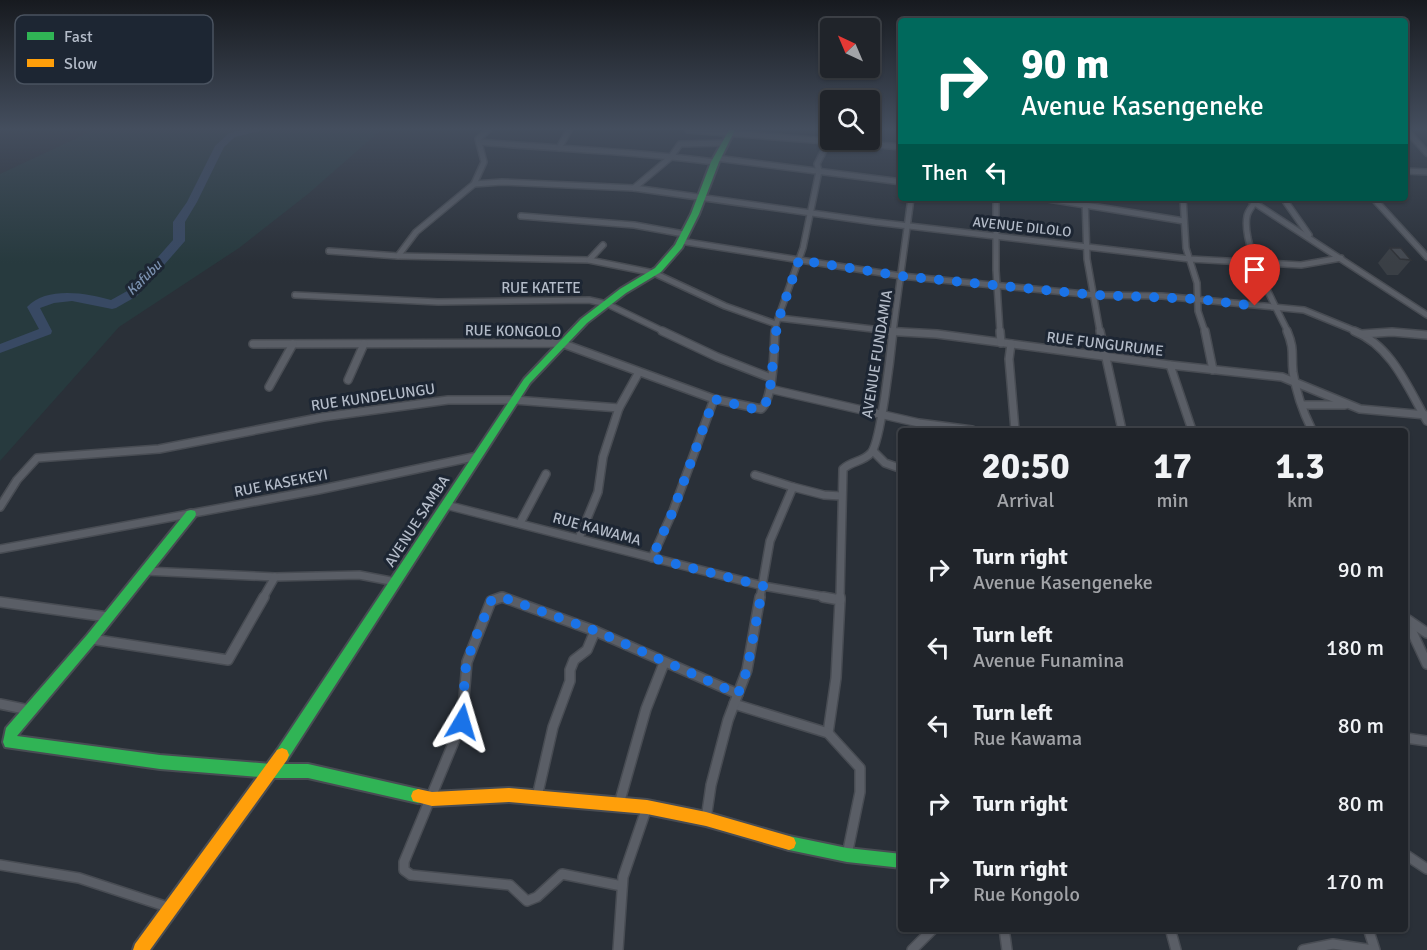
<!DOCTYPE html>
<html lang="en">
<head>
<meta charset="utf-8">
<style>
  body { margin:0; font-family:Signika,sans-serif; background:#2d3036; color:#f1f3f6; height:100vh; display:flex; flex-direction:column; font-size:22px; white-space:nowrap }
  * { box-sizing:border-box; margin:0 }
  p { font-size:20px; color:#a2a4a8 }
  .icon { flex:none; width:33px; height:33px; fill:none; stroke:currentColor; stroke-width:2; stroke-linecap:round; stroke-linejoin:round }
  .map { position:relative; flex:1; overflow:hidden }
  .panel { position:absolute; left:898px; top:428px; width:510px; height:504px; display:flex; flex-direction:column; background:#20242a; border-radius:6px; box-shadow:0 2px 4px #0004,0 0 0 2px #3d4147 }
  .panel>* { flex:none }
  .hud { position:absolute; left:898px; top:18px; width:510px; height:183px; border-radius:6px; box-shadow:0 2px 4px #0004,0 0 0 2px #3d4147; background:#00695c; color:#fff; overflow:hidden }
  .needle { width:39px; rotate:316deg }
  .buttons { position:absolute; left:820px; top:18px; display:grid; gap:12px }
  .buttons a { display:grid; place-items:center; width:60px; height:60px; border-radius:6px; background:#20242a; box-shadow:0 2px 4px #0004,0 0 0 2px #3d4147; font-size:30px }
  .pin { position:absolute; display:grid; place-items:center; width:51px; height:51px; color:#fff; margin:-62px -26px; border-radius:50% 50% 50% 0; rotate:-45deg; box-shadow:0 0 6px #0007 }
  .pin .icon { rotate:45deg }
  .me { position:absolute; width:66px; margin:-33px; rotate:7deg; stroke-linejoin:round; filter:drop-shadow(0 0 4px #0008) }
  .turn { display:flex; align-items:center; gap:21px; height:126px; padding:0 24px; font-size:27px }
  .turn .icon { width:78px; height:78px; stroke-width:2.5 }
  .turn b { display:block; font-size:42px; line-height:51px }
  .then { display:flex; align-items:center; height:57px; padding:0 24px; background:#0003; gap:12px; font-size:22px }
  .eta { display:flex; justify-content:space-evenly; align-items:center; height:102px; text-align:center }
  .eta b { font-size:36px; font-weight:700; line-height:42px }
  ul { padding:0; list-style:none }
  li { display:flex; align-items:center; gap:18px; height:78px; padding:0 24px }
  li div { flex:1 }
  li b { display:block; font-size:22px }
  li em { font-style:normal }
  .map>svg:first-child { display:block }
  .green { fill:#273a3e }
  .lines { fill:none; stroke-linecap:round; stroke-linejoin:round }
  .river { fill:#384963; fill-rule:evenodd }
  .street-far2-casing { stroke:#484c53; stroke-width:8 }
  .street-far1-casing { stroke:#484c53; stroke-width:10 }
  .street-casing { stroke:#484c53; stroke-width:12 }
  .fast-casing { stroke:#484c53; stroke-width:4 }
  .slow-casing { stroke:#484c53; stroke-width:4 }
  .street-far2 { stroke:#5a5e66; stroke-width:5 }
  .street-far1 { stroke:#5a5e66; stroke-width:7 }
  .street { stroke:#5a5e66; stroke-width:9 }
  .fast { fill:#30b455; fill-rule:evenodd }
  .slow { fill:#ff9f0a; fill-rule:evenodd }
  .wall { fill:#3a3f45 }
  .building { fill:#444950; stroke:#303338; stroke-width:1.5 }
  .route { stroke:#1a73e8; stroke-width:10; stroke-dasharray:0 18 }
  .labels { text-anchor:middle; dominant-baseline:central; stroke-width:6; stroke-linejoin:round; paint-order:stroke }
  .far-street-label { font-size:14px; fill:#b4bcc9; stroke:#1d2633 }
  .far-water-label { font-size:14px; font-style:italic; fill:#7c92b1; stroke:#1d2633 }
  .street-label { font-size:15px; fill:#b4bcc9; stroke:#1d2633 }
  .key { fill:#1d2633; stroke:#4a5360; stroke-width:1.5 }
  .key-label { font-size:16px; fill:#b4bcc9 }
</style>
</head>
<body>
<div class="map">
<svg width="1427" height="950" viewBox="0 0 1427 950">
  <rect width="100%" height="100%" fill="#2a3038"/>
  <path class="green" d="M94 130H381L308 194 239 248 119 327 0 461V174Z"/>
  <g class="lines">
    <path class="river" d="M242 130H264L235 137 224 147 197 202 185 222V241L137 296 116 308 112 309 72 301 54 303 40 308 52 331 51 334 0 353V344L39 329 27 307C46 286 87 293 111 300L129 290 173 240V222L187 202 215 146 229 133Z"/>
    <g class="street-far2-casing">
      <g id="street-far2">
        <path d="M688 130 902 147"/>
        <path d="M1406 130 1427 153"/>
        <path d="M479 142C557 149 636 151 714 162"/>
        <path d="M559 148 569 130"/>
        <path d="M716 158 902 182"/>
        <path d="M1406 171 1427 172"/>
        <path d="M474 184 502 182 634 188 875 222 1190 259 1301 265 1341 258"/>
        <path d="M634 188 671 157 680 144 723 143"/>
        <path d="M996 198V270L1000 332"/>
        <path d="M1042 198 1184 221"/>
        <path d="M1085 198 1087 259 1100 332"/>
        <path d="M1183 198 1186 248 1197 283 1198 311 1205 332"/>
        <path d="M1247 198 1427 315"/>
        <path d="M1283 198 1309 235"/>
        <path d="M1373 198 1427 257"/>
        <path d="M1254 203C1252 207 1248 211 1247 216 1241 245 1275 305 1288 332"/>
        <path d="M521 216 634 225 684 234"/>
        <path d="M680 241 901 276 1095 295 1162 296 1304 310 1358 332"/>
        <path d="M329 251 398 256 416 232 474 184 484 162 478 139 488 130"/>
        <path d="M398 256 589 260 603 245"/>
        <path d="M589 260 654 273 725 306 776 324"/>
        <path d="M295 295 438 302 589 300 607 304 665 332"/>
        <path d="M779 318 898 332"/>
        <path d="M775 332 776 324 803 248 819 171 817 164 831 136"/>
        <path d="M893 332 911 198"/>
        <path d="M1389 332H1394"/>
      </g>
    </g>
    <g class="street-far1-casing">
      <g id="street-far1">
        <path d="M662 331 717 357 771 378"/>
        <path d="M883 331 937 334 1170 365 1282 377 1360 409 1426 415"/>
        <path d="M1000 331 1001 343"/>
        <path d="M1100 331 1122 430"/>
        <path d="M1205 331 1213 370"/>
        <path d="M1287 331C1295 350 1291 354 1293 372 1296 392 1303 412 1312 430"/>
        <path d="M1354 331C1392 346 1408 388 1427 421"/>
        <path d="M1362 334 1392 332 1427 335"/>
        <path d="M253 344 561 343 714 399 761 409C774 399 774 348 775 331"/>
        <path d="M1011 344 1009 359 1015 430"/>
        <path d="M1170 365 1192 430"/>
        <path d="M348 380 364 344"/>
        <path d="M269 387 293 344"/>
        <path d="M770 389 919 423 972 430"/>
        <path d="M1302 405H1345"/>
        <path d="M873 451 885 463 902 469"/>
        <path d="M755 475 793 487"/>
        <path d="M446 505 763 586 832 598"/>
        <path d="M0 507 17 480 37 458 159 449 323 417 448 400H514L619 408"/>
        <path d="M520 523 546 474"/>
        <path d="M579 538 598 492 603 457 619 408 639 372"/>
        <path d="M0 549 318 490 478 456"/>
        <path d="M652 558 673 511 714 399"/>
        <path d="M145 571 275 577 359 575 396 582"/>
        <path d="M263 598 275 577"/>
        <path d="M498 598H506"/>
        <path d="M760 598 770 541 793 487 824 495 841 496"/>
        <path d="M840 598 843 469C851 461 863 462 871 453 881 442 891 351 893 331"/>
      </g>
    </g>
    <g class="street-casing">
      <g id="street">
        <path d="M823 597 840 600 836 678 828 733"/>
        <path d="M840 600V597"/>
        <path d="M0 602 108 617"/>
        <path d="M1406 619 1427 664"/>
        <path d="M1408 620 1427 633"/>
        <path d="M91 639 228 660 264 597"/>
        <path d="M0 704 29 710"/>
        <path d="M734 704 828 733 860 768V792L847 855"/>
        <path d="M1406 738 1427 741"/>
        <path d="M537 797 553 727 570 681V670L574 660 587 650 595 631"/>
        <path d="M619 804 646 709 664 663"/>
        <path d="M706 819 711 785 728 720 747 670 760 597"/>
        <path d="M1406 855 1427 869"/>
        <path d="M0 865 79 878 171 908"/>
        <path d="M622 886 562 874 537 897 527 901 510 885 411 875 404 870V862L462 722 467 662 491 601 502 597 595 631 738 694"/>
        <path d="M1004 928 1007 950"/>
        <path d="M1170 928 1176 950"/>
        <path d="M1368 928 1375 950"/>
        <path d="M618 950 623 877 647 807"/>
        <path d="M912 950 934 928"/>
        <path d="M1303 950 1333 944 1373 950"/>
      </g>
    </g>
    <g class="fast-casing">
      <g id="fast">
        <path d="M729 130H735L719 162 699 214 682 248 661 272 626 293 587 323 530 383 287 760 282 762 277 760 275 755 277 750 524 379 581 319 620 289 655 268 675 245 691 214 711 162Z"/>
        <path d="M191 510 195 511 196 514 195 517 95 643 17 736 160 755 271 764H308L418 789 423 791 425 796 423 801 418 803 308 778H271L160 769 5 747 3 742 6 728 87 635 187 511Z"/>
        <path d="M789 836 847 848 902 854V868L847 862 789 850 784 848 782 843 784 838Z"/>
      </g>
    </g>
    <g class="slow-casing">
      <g id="slow">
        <path d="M282 748 287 750 289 755 287 760 150 950H133L135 944 277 750Z"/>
        <path d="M509 788 647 800 706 812 789 836 794 838 796 843 794 848 789 850 706 826 647 814 509 802 432 806 413 801 411 796 413 791 418 789 432 792Z"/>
      </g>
    </g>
    <use href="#street-far2" class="street-far2"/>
    <use href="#street-far1" class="street-far1"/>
    <use href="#street" class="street"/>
    <use href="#fast" class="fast"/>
    <use href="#slow" class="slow"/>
  </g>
  <path class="wall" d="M1390 248 1411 260 1398 275H1387L1378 263Z"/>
  <path class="building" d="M1390 248H1401L1411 260 1400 259Z"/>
  <linearGradient id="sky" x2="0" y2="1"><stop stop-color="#171a1f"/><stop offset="0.49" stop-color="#444e5e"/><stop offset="1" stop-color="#444e5e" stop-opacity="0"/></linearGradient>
  <rect width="1427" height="263" fill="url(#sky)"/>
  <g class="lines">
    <path class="route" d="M462 722C466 701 462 682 467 662 473 641 483 621 491 601L502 597 596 631 738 694 747 670 763 586 652 558 673 511 714 399 754 409 765 406 770 389 777 324 799 260 901 276 1095 295 1198 299 1255 306"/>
  </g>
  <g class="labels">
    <g class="far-street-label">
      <text transform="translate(1022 227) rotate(6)">AVENUE DILOLO</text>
    </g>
    <g class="far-water-label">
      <text transform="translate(144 278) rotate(-45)">Kafubu</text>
    </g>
    <g class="street-label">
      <text x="541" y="288">RUE KATETE</text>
      <text transform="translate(513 331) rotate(1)">RUE KONGOLO</text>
      <text transform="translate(1105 344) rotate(7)">RUE FUNGURUME</text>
      <text transform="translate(877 354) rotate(-81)">AVENUE FUNDAMIA</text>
      <text transform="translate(373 397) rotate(-8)">RUE KUNDELUNGU</text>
      <text transform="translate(281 483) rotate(-11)">RUE KASEKEYI</text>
      <text transform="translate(417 521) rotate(-57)">AVENUE SAMBA</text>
      <text transform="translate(597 529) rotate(15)">RUE KAWAMA</text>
    </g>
  </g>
  <rect x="15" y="15" width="198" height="69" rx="9" class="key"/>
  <rect x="27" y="32" width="27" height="8" fill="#30b455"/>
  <rect x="27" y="59" width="27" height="8" fill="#ff9f0a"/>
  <g class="key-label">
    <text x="64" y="42">Fast</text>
    <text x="64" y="69">Slow</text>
  </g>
</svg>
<div class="buttons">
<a><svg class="needle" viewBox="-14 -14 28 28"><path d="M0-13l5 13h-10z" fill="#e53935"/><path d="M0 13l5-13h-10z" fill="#a2a4a8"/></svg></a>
<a><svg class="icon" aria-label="search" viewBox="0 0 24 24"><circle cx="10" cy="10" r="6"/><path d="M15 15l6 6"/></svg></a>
</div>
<div class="pin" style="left:1255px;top:306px;background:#d93025"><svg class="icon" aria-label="arrive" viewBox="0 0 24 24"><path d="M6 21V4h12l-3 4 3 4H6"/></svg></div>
<svg class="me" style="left:462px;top:722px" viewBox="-20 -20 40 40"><path d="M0-17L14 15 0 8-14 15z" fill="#1a73e8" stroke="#fff" stroke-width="4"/></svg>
<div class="hud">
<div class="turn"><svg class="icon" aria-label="right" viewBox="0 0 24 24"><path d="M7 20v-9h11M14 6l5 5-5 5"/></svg><div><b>90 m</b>Avenue Kasengeneke</div></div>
<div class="then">Then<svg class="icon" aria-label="left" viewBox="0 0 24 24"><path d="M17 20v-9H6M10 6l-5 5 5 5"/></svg></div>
</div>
<section class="panel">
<div class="eta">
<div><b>20:50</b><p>Arrival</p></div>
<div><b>17</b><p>min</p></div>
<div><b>1.3</b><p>km</p></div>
</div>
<ul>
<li><svg class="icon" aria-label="right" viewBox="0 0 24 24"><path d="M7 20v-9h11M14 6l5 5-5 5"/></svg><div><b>Turn right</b><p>Avenue Kasengeneke</p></div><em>90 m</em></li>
<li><svg class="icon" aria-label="left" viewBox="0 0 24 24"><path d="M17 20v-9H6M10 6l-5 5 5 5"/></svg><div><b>Turn left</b><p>Avenue Funamina</p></div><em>180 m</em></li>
<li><svg class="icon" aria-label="left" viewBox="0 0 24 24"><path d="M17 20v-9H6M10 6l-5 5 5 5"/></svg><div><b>Turn left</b><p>Rue Kawama</p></div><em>80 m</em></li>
<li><svg class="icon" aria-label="right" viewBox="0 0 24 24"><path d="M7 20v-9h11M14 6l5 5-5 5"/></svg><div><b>Turn right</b></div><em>80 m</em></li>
<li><svg class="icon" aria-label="right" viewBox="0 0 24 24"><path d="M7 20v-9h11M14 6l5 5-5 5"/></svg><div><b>Turn right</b><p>Rue Kongolo</p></div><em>170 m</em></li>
</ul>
</section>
</div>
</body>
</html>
